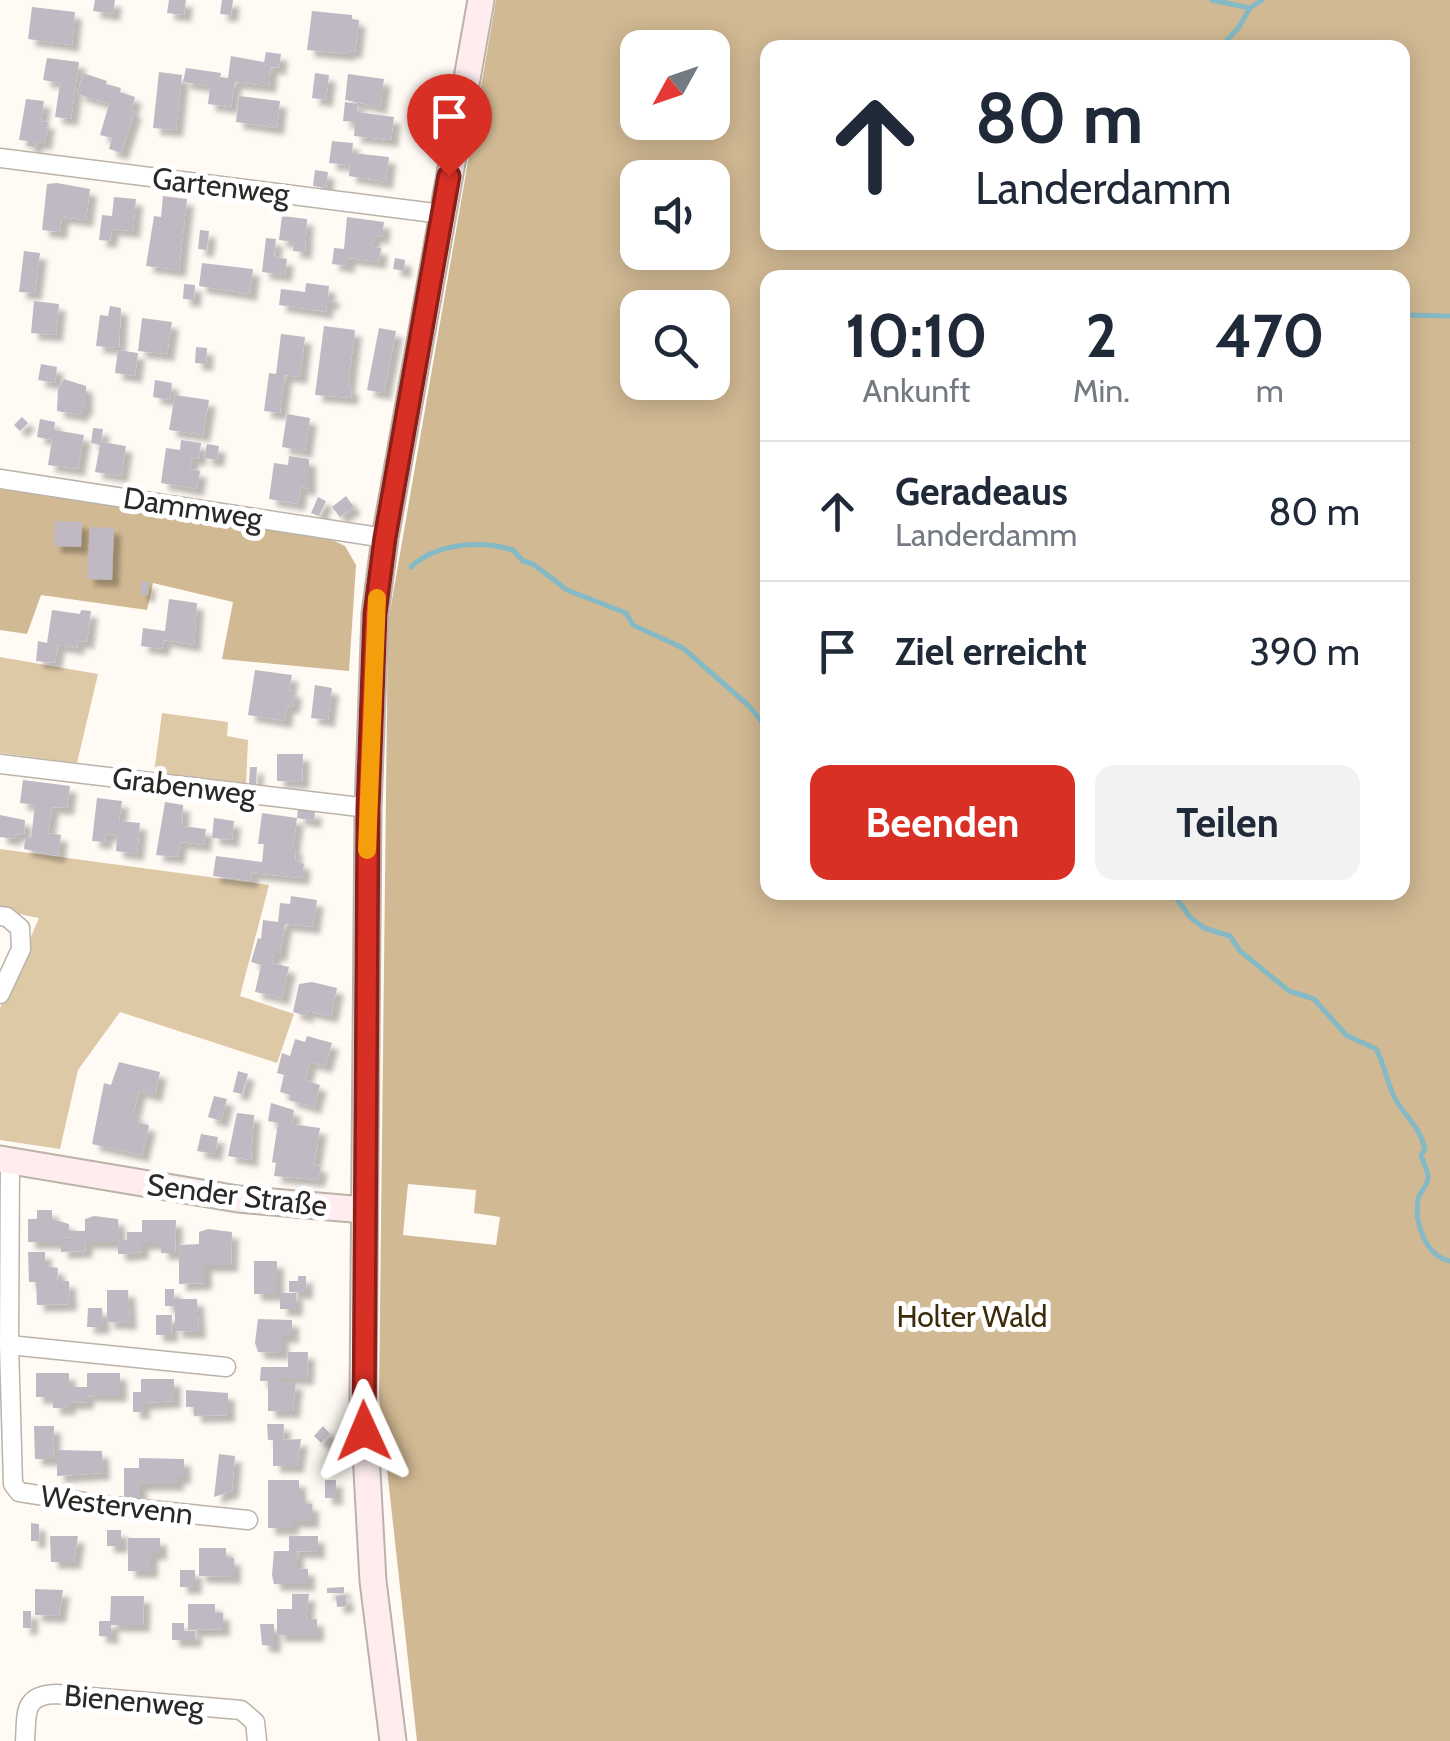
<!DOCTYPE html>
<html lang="de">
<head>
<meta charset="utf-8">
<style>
  body { margin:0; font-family:Cabin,sans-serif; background:#f2f2f3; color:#1f2937; height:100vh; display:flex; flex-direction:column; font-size:38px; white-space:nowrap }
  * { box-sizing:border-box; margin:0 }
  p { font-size:32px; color:#747a83 }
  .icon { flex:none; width:55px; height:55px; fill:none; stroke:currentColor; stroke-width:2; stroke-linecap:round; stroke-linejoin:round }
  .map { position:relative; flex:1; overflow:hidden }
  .drawer { position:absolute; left:760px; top:270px; width:650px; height:630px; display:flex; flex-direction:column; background:#fff; border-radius:20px; box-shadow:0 5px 25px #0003 }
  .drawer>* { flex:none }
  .guide { position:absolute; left:760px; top:40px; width:650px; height:210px; border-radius:20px; box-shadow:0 5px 25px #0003; background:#fff; color:#1f2937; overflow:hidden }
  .needle { width:65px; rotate:230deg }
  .controls { position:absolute; left:620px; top:30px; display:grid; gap:20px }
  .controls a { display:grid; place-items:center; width:110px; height:110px; border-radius:20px; background:#fff; box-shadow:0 5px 25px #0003; font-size:50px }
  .pin { position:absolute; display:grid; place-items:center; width:85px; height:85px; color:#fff; margin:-102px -42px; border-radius:50% 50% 50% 0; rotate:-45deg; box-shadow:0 0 10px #0007 }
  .pin .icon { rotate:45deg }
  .me { position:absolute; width:110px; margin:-55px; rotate:359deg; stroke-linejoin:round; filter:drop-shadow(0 0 8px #0008) }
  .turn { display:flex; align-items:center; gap:35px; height:210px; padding:0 50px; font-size:45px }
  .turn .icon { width:130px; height:130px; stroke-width:2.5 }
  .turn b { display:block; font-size:70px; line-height:85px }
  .eta { display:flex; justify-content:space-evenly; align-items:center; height:170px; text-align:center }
  .eta b { font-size:60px; font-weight:700; line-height:70px }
  .primary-button { display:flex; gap:20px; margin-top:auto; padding:20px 50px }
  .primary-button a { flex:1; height:115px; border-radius:20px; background:#d93025; color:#fff; font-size:40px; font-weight:700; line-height:115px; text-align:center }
  .primary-button a+a { background:#f2f2f3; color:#1f2937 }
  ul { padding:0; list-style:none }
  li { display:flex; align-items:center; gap:30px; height:140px; padding:0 50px; border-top:2px solid #e0e1e3 }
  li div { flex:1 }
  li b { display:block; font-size:38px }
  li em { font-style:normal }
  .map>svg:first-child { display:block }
  .green { fill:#dec9a7 }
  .forest { fill:#d1b993; fill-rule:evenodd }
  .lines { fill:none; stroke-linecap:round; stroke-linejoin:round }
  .stream { stroke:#84b9c5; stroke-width:5 }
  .building { fill:#c0b9c3; filter:url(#shadow) }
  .street-casing { stroke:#bab3a9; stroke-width:21 }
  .secondary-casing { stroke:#bab3a9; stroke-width:29 }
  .street { stroke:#fff; stroke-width:18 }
  .secondary { stroke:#feecef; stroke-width:25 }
  .route-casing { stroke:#8d1f18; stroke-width:25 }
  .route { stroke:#d93025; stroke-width:18 }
  .slow { stroke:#f59e0b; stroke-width:18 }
  .labels { text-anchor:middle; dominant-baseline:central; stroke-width:10; stroke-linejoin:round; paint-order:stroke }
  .street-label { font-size:30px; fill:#2b2825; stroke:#fff }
  .park-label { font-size:30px; fill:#3d2b0b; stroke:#fff }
</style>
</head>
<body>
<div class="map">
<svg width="1450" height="1741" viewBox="0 0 1450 1741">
  <defs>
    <filter id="shadow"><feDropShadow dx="7" dy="7" stdDeviation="2.5" flood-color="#0004"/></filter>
  </defs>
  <rect width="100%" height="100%" fill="#fffaf4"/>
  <g class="green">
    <path d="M0 657 98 674 77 763 0 753Z"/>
    <path d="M162 713 228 722 227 736 248 740 246 785 154 773Z"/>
    <path d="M0 849 269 885 240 996 294 1014 277 1063 120 1012 78 1070 60 1149 0 1140V1008L39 918 0 910Z"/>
  </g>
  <g class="forest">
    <path d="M496 0H1450V1741H417L379 1397 388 623ZM638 48H712V122H638ZM768 48H1402V242H768ZM638 178H712V252H638ZM768 278H1402V892H768ZM638 308H712V382H638ZM408 1184 476 1190 474 1213 500 1217 496 1245 403 1235Z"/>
    <path d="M0 489 324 536 345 546 356 565 349 671 222 659 233 602 153 583 147 610 41 595 27 634 0 630Z"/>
  </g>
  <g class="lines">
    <g class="stream">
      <path d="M1212 0 1250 8 1262 0"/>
      <path d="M1220 48 1239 27 1250 8"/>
      <path d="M1402 315 1450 316"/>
      <path d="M411 567C436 543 481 540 513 550L523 561 533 564 567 590 626 613 633 625 683 648 749 706 768 729"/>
      <path d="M1172 892 1190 917 1204 928 1230 936 1240 951 1289 991 1314 999 1346 1035 1376 1049C1385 1065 1388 1088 1397 1102 1408 1119 1421 1129 1425 1150L1421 1155C1423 1163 1429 1171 1428 1179 1427 1187 1419 1192 1418 1200 1414 1223 1426 1256 1450 1261"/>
    </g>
  </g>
  <g class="building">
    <path d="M95 0H115L113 14 93 11Z"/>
    <path d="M169 0H186L184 15 167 13Z"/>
    <path d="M222 0H233L231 15 220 14Z"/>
    <path d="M32 7 75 12 72 45 28 39Z"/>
    <path d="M312 11 352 15V19L359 20 355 52 348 51V54L307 50Z"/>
    <path d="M266 52 281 54 279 68 271 67 269 86 235 82 231 107 208 104 210 86 183 82 186 68 221 73 220 77 228 78 231 56 264 62Z"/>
    <path d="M47 58 79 62 71 119 55 117 60 83 43 80Z"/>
    <path d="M159 72 182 75 176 130 153 128Z"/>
    <path d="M83 73 107 81 106 84 121 88 120 92 135 97 131 110 135 111 121 153 109 149 112 138 100 135 109 104 77 94Z"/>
    <path d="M315 73 329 75 326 100 312 98Z"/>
    <path d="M348 74 384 79 380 107 345 100Z"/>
    <path d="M239 96 280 101 277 128 236 122Z"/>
    <path d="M26 99 44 101 41 121 48 122 45 143 36 142 35 147 27 146 28 141 19 140Z"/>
    <path d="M345 102 358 104 357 112 394 117 391 140 354 136 355 122 343 121Z"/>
    <path d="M332 141 353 143 352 153 389 157 386 182 349 176 350 165 329 163Z"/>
    <path d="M315 170 328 172 326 188 313 186Z"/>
    <path d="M57 183 90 189 86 220 62 217 60 232 42 230 47 184Z"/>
    <path d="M163 196 187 199 179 270 146 266 154 216 161 217Z"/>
    <path d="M114 197 136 199 133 231 112 229 110 241 99 240 102 215 112 216Z"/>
    <path d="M282 216 307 219 305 252 293 251 294 242 279 240Z"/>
    <path d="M347 217 384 222 382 237 374 236 372 247 381 248 379 262 348 258V266L332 264 334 248 344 249Z"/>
    <path d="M200 230 209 231 207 250 198 249Z"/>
    <path d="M266 238 276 239 274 257 287 259 285 275 262 272Z"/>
    <path d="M24 251 40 253 35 293 19 292Z"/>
    <path d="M395 258 405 260 404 271 393 269Z"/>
    <path d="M202 263 253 269 250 294 199 286Z"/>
    <path d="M306 283 329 286 328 296H333L332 303 327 302 326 312 279 305 281 289 305 292Z"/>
    <path d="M184 284 195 285 194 300 183 299Z"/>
    <path d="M34 301 59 304 56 335 31 333Z"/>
    <path d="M110 306 121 308 119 348 96 346 100 315 108 316Z"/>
    <path d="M142 318 172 322 167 354 138 351Z"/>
    <path d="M324 326 355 330 348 387 352 388 351 398 315 395Z"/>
    <path d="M379 328 396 331 384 393 367 390Z"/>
    <path d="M281 334 305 337 300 377 285 375 280 413 264 411 269 373 276 374Z"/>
    <path d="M196 347 207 348 206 364 195 363Z"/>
    <path d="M118 350 138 353 135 376 115 373Z"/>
    <path d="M41 364 57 367 55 383 38 380Z"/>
    <path d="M64 379 86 386V409H82L81 415 57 411 58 389Z"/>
    <path d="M155 380 172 383 170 400 153 397Z"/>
    <path d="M175 395 209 400 203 435 169 430Z"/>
    <path d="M287 414 310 418 305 451 282 447Z"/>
    <path d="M22 417 28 423 20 431 14 425Z"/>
    <path d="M40 419 55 422 54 430 84 435 78 469 48 465 52 440 37 437Z"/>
    <path d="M93 428 103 429 101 442 126 446 121 476 95 472 100 445 91 443Z"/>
    <path d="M181 440 201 443 199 459 192 458 190 469 200 471 197 489 161 483 166 448 180 450Z"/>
    <path d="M207 444 219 446 217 460 204 458Z"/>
    <path d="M289 456 309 459V489L301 487 298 504 269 499 274 463 288 465Z"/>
    <path d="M346 496 354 507 340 517 332 507Z"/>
    <path d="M318 497 326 501 319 516 311 513Z"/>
    <path d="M55 521 82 522 81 547 54 546Z"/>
    <path d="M90 527 114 528 112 580 87 579Z"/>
    <path d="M142 581 149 582 148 595H140Z"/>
    <path d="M169 599 197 603 194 645 164 640 162 649 141 646 143 628 165 631Z"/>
    <path d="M52 610 80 614 81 610 91 611 87 642 78 641 77 648 58 645 55 663 36 661 38 641 47 643Z"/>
    <path d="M255 670 292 675 289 690 295 691 293 707 287 706 285 721 248 715Z"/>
    <path d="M315 685 332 688 328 720 311 718Z"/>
    <path d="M277 754H303L302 782 277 781Z"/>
    <path d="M250 767H257L256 784H249Z"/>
    <path d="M23 780 70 786 67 808 52 807 48 833 61 835 58 856 24 849 25 838H31L35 805 20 803Z"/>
    <path d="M97 798 122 801 119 821 140 823 137 854 116 851 117 836 106 834 105 842 92 841Z"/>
    <path d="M165 802 183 805 182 826 206 829 204 845 180 842 178 857 156 855Z"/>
    <path d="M298 809 315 811 314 821 297 818 293 848H296L295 860 304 864 302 878 252 873 251 881 213 876 216 856 262 862 264 844H258L262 813 297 818Z"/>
    <path d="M0 815 25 820 24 835 15 834 14 839 0 837Z"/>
    <path d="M214 818 234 821 232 840 212 838Z"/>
    <path d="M291 896 317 900 313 927 285 924 280 954H274L272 963 289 967 282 998 255 992 261 965 251 962 258 938 261 939 263 920 278 922 280 903 290 904Z"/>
    <path d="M312 982 337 988 331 1016 307 1011 306 1016 293 1012 299 984Z"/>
    <path d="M307 1036 332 1043 325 1066 310 1062 305 1080 320 1085 314 1107 289 1100 290 1095 280 1092 284 1075 277 1073 282 1053 290 1056 295 1039 305 1042Z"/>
    <path d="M119 1062 160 1072 155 1095 139 1091 133 1115 139 1116 138 1123 149 1125 142 1155 92 1144 104 1083 111 1085Z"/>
    <path d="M238 1071 248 1074 242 1094 233 1092Z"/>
    <path d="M214 1096 227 1099 221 1121 208 1117Z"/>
    <path d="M271 1103 294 1110 292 1124 320 1128 314 1165 321 1166 318 1180 274 1176 276 1163 272 1162 278 1123 268 1121Z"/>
    <path d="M237 1113 254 1115 251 1160 228 1156Z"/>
    <path d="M201 1134 218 1137 215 1154 197 1151Z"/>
    <path d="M37 1210H52V1219L69 1224V1231H85V1219L94 1216 118 1219 119 1240H127V1232H142V1220H176L175 1253H161V1243H142V1252L127 1254H118V1242H86L85 1251 61 1252V1241H70V1237L61 1238V1242H28V1219H37Z"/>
    <path d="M208 1229 232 1232 231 1265H205V1283L179 1284V1245L199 1244V1232Z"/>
    <path d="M28 1252H45V1266L58 1268 57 1281H69L70 1304 37 1305 36 1282H29Z"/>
    <rect x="254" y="1261" width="23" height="33"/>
    <path d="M298 1276H306V1292H289V1281H298Z"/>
    <path d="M165 1289H174V1299H197L199 1332 175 1331V1306H165Z"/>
    <path d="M107 1290H128L130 1323 107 1322Z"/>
    <rect x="280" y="1293" width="16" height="16"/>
    <path d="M88 1308H102L103 1327H87Z"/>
    <path d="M156 1315H172L171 1335H156Z"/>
    <path d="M258 1319 292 1320V1336H282V1353L258 1352 255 1343Z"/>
    <path d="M288 1352H308L307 1378H279V1382H296L293 1411H268V1381H260L261 1367H288Z"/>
    <path d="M36 1373H69V1387H87V1373H120V1395H87V1402L69 1403V1408H53V1397H36Z"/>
    <path d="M141 1379H174V1401L143 1403V1412H133V1392H141Z"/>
    <path d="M186 1390 228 1393V1415L194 1416V1407H186Z"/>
    <path d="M267 1424H284L283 1440 301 1439 297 1466H273V1440H268Z"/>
    <path d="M34 1426H54L53 1459H35Z"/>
    <path d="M323 1426 330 1434 321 1443 314 1436Z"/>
    <path d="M57 1450 102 1451 103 1473 57 1476Z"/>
    <path d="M219 1454 235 1456 232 1491 214 1497Z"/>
    <path d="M139 1458 184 1459V1477H177V1484H140V1497H124V1468H139Z"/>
    <path d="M268 1480H299V1495H305V1504H312V1521H292V1528H268Z"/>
    <rect x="325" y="1480" width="11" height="18"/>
    <path d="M31 1523 39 1524V1541H31Z"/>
    <rect x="107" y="1530" width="14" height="16"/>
    <path d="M50 1536H78L74 1562H51Z"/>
    <path d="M289 1536H318V1552L297 1551V1568L308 1569V1584H274L272 1575 274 1551H289Z"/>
    <path d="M128 1538H160V1553H151V1571H128Z"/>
    <path d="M199 1548H226V1558H234V1577L199 1576Z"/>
    <rect x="180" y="1570" width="15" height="17"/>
    <path d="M344 1587V1593H327V1588Z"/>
    <path d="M35 1589 63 1590 59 1616 35 1615Z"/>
    <path d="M292 1594H309L306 1619H317V1635H277V1609H292Z"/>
    <path d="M346 1595 347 1606 337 1607 336 1596Z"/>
    <path d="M111 1596H144L143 1625H111L112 1637 99 1636V1621H110Z"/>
    <path d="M188 1604H215V1613H223V1629L188 1630Z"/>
    <rect x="23" y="1611" width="8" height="17"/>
    <path d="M172 1623H184V1631H195V1640H172Z"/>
    <path d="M260 1624H274V1646L262 1645Z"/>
  </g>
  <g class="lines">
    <g class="street-casing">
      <g id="street">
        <path d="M0 158 442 214"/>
        <path d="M0 479 385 538"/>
        <path d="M0 764 368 808"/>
        <path d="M0 916 7 917 20 928 21 949 0 994"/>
        <path d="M10 1161 9 1345 13 1484 19 1492 103 1505 248 1520"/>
        <path d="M9 1345 226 1367"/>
        <path d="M25 1741C27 1714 22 1695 56 1694L241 1710 255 1722 257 1741"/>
      </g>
    </g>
    <g class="secondary-casing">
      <g id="secondary">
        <path d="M0 1159 238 1199 364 1210"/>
        <path d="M393 1741 373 1581 363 1398 368 808 375 614 385 538 481 0"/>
      </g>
    </g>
    <use href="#street" class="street"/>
    <use href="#secondary" class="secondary"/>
  </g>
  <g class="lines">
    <g class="route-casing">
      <path id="route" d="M364 1431 368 808 375 614 385 538 449 176"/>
    </g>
    <use href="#route" class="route"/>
    <path class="slow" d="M367 850 377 598"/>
  </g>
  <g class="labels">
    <g class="street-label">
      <text transform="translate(221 186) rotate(7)">Gartenweg</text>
      <text transform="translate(193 508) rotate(9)">Dammweg</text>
      <text transform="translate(184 786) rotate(7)">Grabenweg</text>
      <text transform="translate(237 1195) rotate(7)">Sender Straße</text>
      <text transform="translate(117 1505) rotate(7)">Westervenn</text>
      <text transform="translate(134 1701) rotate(5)">Bienenweg</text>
    </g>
    <g class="park-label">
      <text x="972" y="1316">Holter Wald</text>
    </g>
  </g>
</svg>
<div class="controls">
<a><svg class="needle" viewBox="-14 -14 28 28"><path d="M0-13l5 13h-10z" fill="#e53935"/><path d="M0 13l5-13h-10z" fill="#747a83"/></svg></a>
<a><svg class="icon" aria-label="sound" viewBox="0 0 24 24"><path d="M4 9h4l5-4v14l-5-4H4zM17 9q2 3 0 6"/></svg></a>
<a><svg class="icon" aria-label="search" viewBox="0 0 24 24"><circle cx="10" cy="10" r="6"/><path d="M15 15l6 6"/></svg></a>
</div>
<div class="pin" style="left:449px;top:176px;background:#d93025"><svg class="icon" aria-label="arrive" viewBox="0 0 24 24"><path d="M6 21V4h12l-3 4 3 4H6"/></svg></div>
<svg class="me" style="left:364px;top:1431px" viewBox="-20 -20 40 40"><path d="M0-17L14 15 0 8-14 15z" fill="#d93025" stroke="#fff" stroke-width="4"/></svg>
<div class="guide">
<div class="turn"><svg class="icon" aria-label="ahead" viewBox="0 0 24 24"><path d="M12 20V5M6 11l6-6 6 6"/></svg><div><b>80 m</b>Landerdamm</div></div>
</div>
<section class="drawer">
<div class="eta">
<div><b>10:10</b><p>Ankunft</p></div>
<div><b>2</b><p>Min.</p></div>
<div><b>470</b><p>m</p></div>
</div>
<ul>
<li><svg class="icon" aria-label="ahead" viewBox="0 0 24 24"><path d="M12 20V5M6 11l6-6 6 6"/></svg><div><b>Geradeaus</b><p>Landerdamm</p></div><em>80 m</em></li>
<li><svg class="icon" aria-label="arrive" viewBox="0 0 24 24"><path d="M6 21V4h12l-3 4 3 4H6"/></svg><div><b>Ziel erreicht</b></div><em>390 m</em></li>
</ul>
<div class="primary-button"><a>Beenden</a><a>Teilen</a></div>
</section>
</div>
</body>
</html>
